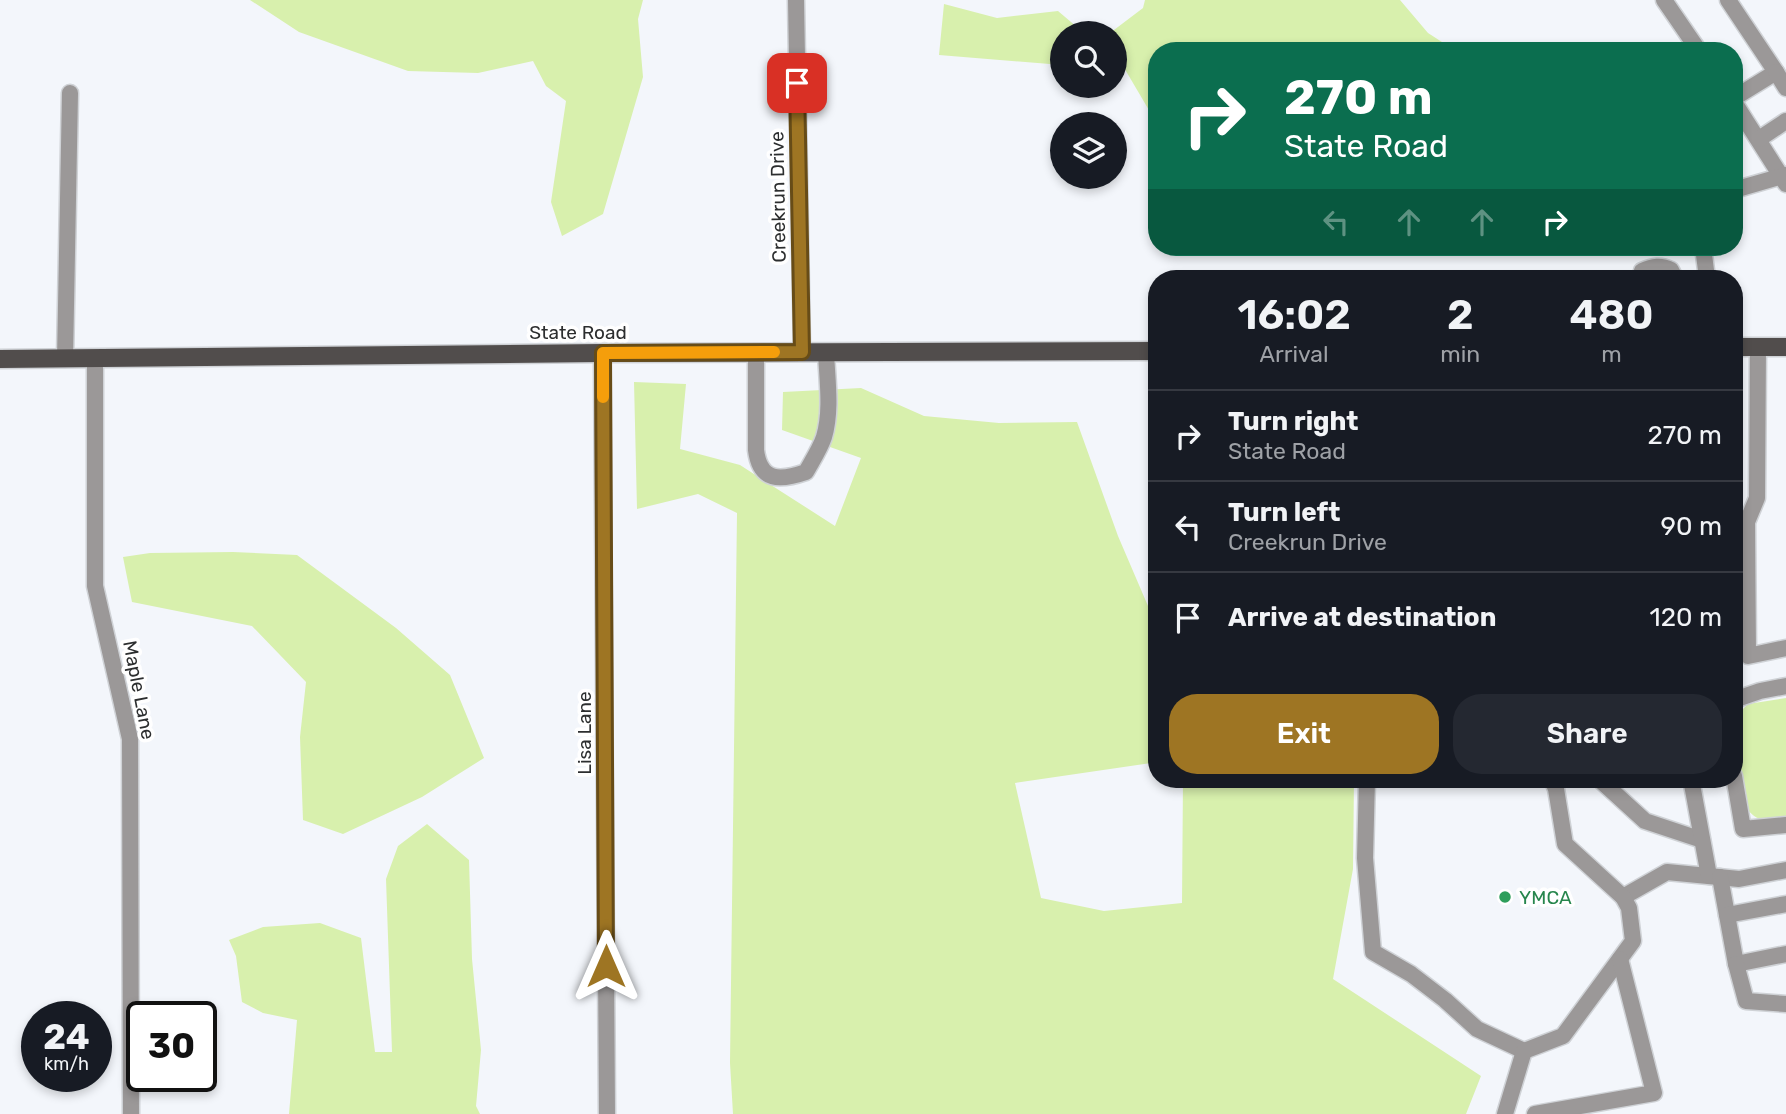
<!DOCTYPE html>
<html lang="en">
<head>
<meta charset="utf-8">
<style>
  body { margin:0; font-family:Rubik,sans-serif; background:#242831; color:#f1f3f6; height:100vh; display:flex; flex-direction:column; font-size:26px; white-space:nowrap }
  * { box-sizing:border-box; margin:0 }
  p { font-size:23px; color:#9ea1a6 }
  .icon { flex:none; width:38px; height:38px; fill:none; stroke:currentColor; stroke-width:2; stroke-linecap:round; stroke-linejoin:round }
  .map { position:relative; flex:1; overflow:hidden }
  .panel { position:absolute; left:1148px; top:270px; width:595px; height:518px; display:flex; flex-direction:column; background:#171b24; border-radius:28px; box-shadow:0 4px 10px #0003 }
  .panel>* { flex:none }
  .hud { position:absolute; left:1148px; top:42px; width:595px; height:214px; border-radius:28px; box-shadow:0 4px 10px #0003; background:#0b6e4f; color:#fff; overflow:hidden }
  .buttons { position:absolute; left:1050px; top:21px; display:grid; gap:14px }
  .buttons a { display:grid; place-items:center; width:77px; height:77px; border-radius:50%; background:#171b24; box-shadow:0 4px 10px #0003; font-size:35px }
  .speed { position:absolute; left:21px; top:1001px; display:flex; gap:14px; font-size:35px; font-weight:700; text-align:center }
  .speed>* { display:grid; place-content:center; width:91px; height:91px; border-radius:50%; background:#171b24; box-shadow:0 4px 10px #0003; line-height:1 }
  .speed small { font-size:18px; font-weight:400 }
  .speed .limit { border:4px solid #111; border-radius:10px; background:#fff; color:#111 }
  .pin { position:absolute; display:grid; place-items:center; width:60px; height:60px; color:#fff; margin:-30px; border-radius:14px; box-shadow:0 4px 10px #0006 }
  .me { position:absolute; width:77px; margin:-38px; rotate:0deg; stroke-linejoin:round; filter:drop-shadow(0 0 5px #0008) }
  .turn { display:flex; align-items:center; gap:24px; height:147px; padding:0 21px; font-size:32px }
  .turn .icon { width:91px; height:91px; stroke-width:2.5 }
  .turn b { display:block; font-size:49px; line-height:60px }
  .lanes { display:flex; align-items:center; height:66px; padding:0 21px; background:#0003; justify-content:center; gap:35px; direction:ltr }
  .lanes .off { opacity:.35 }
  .eta { display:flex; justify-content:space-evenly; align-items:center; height:119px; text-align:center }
  .eta b { font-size:42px; font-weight:600; line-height:49px }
  .action { display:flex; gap:14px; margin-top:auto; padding:14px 21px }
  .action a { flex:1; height:80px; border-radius:28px; background:#9e7523; color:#fff; font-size:28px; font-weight:600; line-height:80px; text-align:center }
  .action a+a { background:#242831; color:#f1f3f6 }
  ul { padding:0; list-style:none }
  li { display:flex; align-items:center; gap:21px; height:91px; padding:0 21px; border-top:2px solid #363941 }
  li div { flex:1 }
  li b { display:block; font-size:26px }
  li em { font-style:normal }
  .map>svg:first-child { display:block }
  .green { fill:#d8f0ad }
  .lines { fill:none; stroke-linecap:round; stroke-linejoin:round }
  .minor-casing { stroke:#cfd2d6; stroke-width:19 }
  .major-casing { stroke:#cfd2d6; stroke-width:21 }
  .minor { stroke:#9b9898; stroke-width:16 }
  .major { stroke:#514d4c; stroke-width:18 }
  .route-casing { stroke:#674c17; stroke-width:18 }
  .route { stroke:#9e7523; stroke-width:12 }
  .slow { stroke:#f59e0b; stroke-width:12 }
  .leisure-dot { fill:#2e9e5b; stroke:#fff; stroke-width:2.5 }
  .labels { text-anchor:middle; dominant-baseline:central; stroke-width:7; stroke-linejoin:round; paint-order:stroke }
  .street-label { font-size:19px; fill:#2c2e2f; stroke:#fff }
  .leisure-label { font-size:19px; fill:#27864d; stroke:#fff; text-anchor:start }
</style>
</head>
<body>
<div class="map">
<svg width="1786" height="1114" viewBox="0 0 1786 1114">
  <rect width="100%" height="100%" fill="#f3f6fb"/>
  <g class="green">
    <path d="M250 0H643L638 19 643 77 603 214 562 236 551 202 566 101 546 86 533 61 478 73 408 71 299 32Z"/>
    <path d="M1145 0H1400L1428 33 1456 51H1157V168L1154 167 1153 117 1123 66H1115V33H1110L1143 8Z"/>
    <path d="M944 4 997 18 1058 11 1084 33H1062V65L939 55Z"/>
    <path d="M634 382 686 384 680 449 740 465 835 526 861 458 782 430 783 392 861 388 924 416 999 423 1077 422 1118 536 1148 606 1151 763 1015 783 1041 898 1104 911 1182 903 1183 779H1354L1353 869 1333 979 1481 1076 1466 1114H733L730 1063 737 513 698 494 637 509Z"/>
    <path d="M233 552 297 555 396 628 450 675 484 758 422 797 343 834 303 820 300 737 306 682 252 626 132 602 123 557 150 553Z"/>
    <path d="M1786 698V816C1769 820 1759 824 1747 809L1734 745V718L1748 704Z"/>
    <path d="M427 824 469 860 472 959 481 1050 476 1106 480 1114H289L297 1020 263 1013 242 1002 236 956 229 940 263 927 320 923 361 938 375 1052H392L386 879 398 846Z"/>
  </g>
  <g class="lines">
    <g class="minor-casing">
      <g id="minor">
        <path d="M796 0 802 352"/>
        <path d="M1664 0 1699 51"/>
        <path d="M1728 0 1776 72 1734 98"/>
        <path d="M1776 72 1786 88"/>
        <path d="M1734 102 1786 184"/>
        <path d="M1759 139 1786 121"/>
        <path d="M1734 190 1786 175"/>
        <path d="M1703 247 1707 278"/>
        <path d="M1640 278 1642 271C1653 266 1661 265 1671 270L1675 278"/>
        <path d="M1758 347 1757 498 1747 522 1748 656 1786 648"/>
        <path d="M602 353 607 1114"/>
        <path d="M756 353V450C760 482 780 481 806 472 812 461 820 449 824 437 832 410 827 379 826 352"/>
        <path d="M65 359 70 93"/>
        <path d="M95 359V586L130 739 131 1114"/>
        <path d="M1734 700 1760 691 1786 686"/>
        <path d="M1734 776 1743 829 1786 825"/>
        <path d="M1367 779 1365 858 1373 952 1411 974 1445 1000 1477 1029 1524 1051"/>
        <path d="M1552 779 1556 789 1565 844 1623 897 1667 872 1739 879 1786 870"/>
        <path d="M1599 779 1645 821 1702 840"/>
        <path d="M1691 779 1709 876"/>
        <path d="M1720 877 1736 964 1786 954"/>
        <path d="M1727 915 1786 904"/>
        <path d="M1736 964 1746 1001 1786 1004"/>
        <path d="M1505 1114 1524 1051 1563 1036 1633 941 1629 908 1623 897"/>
        <path d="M1535 1114 1654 1093 1620 959"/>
      </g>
    </g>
    <g class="major-casing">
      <g id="major">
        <path d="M1734 347H1786"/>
        <path d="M0 359 602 353 1157 351"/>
      </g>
    </g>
    <use href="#minor" class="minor"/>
    <use href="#major" class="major"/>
  </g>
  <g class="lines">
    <g class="route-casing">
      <path id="route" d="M606 966 603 353 802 352 797 83"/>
    </g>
    <use href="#route" class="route"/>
    <path class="slow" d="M603 397V353L774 352"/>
  </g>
  <circle class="leisure-dot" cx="1505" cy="897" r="7"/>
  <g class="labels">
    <g class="street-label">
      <text transform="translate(778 197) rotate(-91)">Creekrun Drive</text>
      <text x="578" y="332">State Road</text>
      <text transform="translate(139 690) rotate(79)">Maple Lane</text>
      <text transform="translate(584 733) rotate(-90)">Lisa Lane</text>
    </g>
    <g class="leisure-label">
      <text x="1519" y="897">YMCA</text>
    </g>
  </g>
</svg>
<div class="buttons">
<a><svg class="icon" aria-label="search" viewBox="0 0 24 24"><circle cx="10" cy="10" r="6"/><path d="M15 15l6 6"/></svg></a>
<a><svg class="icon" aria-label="layers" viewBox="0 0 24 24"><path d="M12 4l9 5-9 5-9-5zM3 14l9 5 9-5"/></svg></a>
</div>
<div class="speed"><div>24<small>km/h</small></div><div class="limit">30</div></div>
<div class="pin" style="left:797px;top:83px;background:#d93025"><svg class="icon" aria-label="arrive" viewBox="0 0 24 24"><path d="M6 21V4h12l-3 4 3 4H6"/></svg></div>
<svg class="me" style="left:606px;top:966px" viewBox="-20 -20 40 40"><path d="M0-17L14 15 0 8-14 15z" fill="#9e7523" stroke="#fff" stroke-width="4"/></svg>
<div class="hud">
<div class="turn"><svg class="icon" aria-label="right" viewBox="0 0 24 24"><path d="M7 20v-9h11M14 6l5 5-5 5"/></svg><div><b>270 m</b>State Road</div></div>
<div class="lanes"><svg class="icon off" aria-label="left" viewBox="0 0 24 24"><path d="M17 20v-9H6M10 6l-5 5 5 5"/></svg><svg class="icon off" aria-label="ahead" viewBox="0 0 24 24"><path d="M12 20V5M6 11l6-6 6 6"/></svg><svg class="icon off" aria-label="ahead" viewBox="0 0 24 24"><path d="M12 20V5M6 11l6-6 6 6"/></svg><svg class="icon" aria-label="right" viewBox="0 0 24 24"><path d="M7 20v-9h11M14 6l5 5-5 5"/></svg></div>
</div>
<section class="panel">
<div class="eta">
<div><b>16:02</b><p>Arrival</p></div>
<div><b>2</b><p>min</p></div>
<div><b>480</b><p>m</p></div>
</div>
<ul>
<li><svg class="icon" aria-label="right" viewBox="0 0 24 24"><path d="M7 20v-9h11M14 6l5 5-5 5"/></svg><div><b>Turn right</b><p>State Road</p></div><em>270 m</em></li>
<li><svg class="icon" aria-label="left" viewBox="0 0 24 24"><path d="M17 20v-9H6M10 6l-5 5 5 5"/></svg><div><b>Turn left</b><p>Creekrun Drive</p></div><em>90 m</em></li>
<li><svg class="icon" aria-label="arrive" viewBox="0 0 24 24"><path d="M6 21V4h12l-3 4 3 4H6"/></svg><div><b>Arrive at destination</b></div><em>120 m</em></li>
</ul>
<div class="action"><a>Exit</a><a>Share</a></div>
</section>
</div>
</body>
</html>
